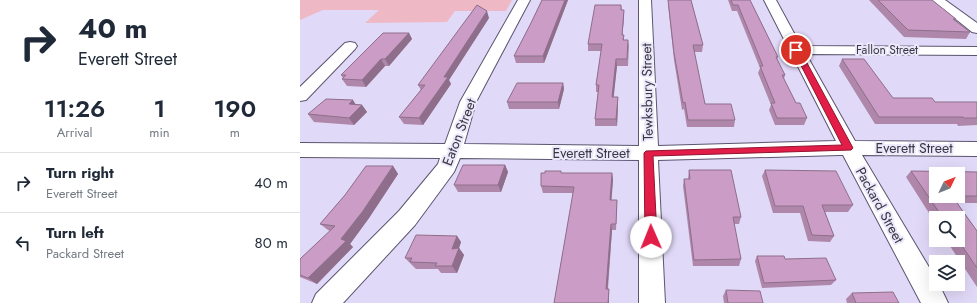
<!DOCTYPE html>
<html lang="en">
<head>
<meta charset="utf-8">
<style>
  body { margin:0; font-family:Jost,sans-serif; background:#f2f2f3; color:#1f2937; height:100vh; display:flex; flex-direction:column; font-size:15px; white-space:nowrap }
  * { box-sizing:border-box; margin:0 }
  p { font-size:13px; color:#747a83 }
  .icon { flex:none; width:22px; height:22px; fill:none; stroke:currentColor; stroke-width:2; stroke-linecap:round; stroke-linejoin:round }
  .map { position:relative; flex:1; overflow:hidden }
  .details { display:flex; flex-direction:column; background:#fff; width:300px }
  .details>* { flex:none }
  .banner { background:#fff; color:#1f2937; overflow:hidden }
  .needle { width:26px; rotate:47deg }
  .tools { position:absolute; left:629px; top:167px; display:grid; gap:8px }
  .tools a { display:grid; place-items:center; width:36px; height:36px; border-radius:0px; background:#fff; box-shadow:0 4px 16px #0002; font-size:20px }
  .pin { position:absolute; display:grid; place-items:center; width:34px; height:34px; color:#fff; margin:-17px; border:2px solid #fff; border-radius:50%; box-shadow:0 1px 4px #0007 }
  .me { position:absolute; width:44px; margin:-22px; rotate:359deg; stroke-linejoin:round; filter:drop-shadow(0 0 3px #0008) }
  .turn { display:flex; align-items:center; gap:14px; height:84px; padding:0 12px; font-size:18px }
  .turn .icon { width:52px; height:52px; stroke-width:2.5 }
  .turn b { display:block; font-size:28px; line-height:34px }
  .eta { display:flex; justify-content:space-evenly; align-items:center; height:68px; text-align:center }
  .eta b { font-size:24px; font-weight:600; line-height:28px }
  ul { padding:0; list-style:none }
  li { display:flex; align-items:center; gap:12px; height:60px; padding:0 12px; border-top:1px solid #e0e1e3 }
  li div { flex:1 }
  li b { display:block; font-size:15px }
  li em { font-style:normal }
  main { display:flex; flex:1; min-height:0 }
  .map>svg:first-child { display:block }
  .green { fill:#eeb9c4 }
  .lines { fill:none; stroke-linecap:round; stroke-linejoin:round }
  .street-casing { stroke:#5b556f; stroke-width:2 }
  .street { fill:#fff; fill-rule:evenodd }
  .wall { fill:#af87aa }
  .shaded-wall { fill:#8e6e8b }
  .building { fill:#cb9dc6; stroke:#8e6e8b }
  .route { fill:#e11d48; stroke:#92132f }
  .labels { text-anchor:middle; dominant-baseline:central; stroke-width:4; stroke-linejoin:round; paint-order:stroke }
  .far-street-label { font-size:12px; fill:#3a3743; stroke:#ede9fc }
  .street-label { font-size:14px; fill:#3a3743; stroke:#ede9fc }
</style>
</head>
<body>
<main>
<section class="details">
<div class="banner">
<div class="turn"><svg class="icon" aria-label="right" viewBox="0 0 24 24"><path d="M7 20v-9h11M14 6l5 5-5 5"/></svg><div><b>40 m</b>Everett Street</div></div>
</div>
<div class="eta">
<div><b>11:26</b><p>Arrival</p></div>
<div><b>1</b><p>min</p></div>
<div><b>190</b><p>m</p></div>
</div>
<ul>
<li><svg class="icon" aria-label="right" viewBox="0 0 24 24"><path d="M7 20v-9h11M14 6l5 5-5 5"/></svg><div><b>Turn right</b><p>Everett Street</p></div><em>40 m</em></li>
<li><svg class="icon" aria-label="left" viewBox="0 0 24 24"><path d="M17 20v-9H6M10 6l-5 5 5 5"/></svg><div><b>Turn left</b><p>Packard Street</p></div><em>80 m</em></li>
</ul>
</section>
<div class="map">
<svg width="677" height="303" viewBox="0 0 677 303">
  <rect width="100%" height="100%" fill="#e1d9f8"/>
  <path class="green" d="M0 0H212L206 11H155L147 22 65 23 79 10H23L0 20Z"/>
  <g class="lines">
    <g class="street-casing">
      <g id="street">
        <path d="M218 0H230L176 102 164 144 339 146V0H351L358 146 536 141 464 0H476L501 46 677 47V55L506 54 555 141 677 142V156L562 155 636 279V284H639L648 303H621L543 155H540L358 160 365 303H339V160L160 158 154 172 115 225 43 303H12L16 294 99 211 138 164 140 158 0 157V143L145 144 160 102Z"/>
        <path d="M632 0H645L677 23V33L672 32Z"/>
        <path d="M50 42 55 43 57 46 55 49 6 100 0 101V87L45 43Z"/>
      </g>
    </g>
    <use href="#street" class="street"/>
  </g>
  <g class="wall">
    <path d="M242 0H268L244 63H216L214 56 231 23Z"/>
    <path d="M368 0H391L403 45 402 52H394L405 104 435 120 434 127H387L384 109 382 110 374 60 368 4Z"/>
    <path d="M428 0H450L478 57 477 59 485 75 484 79 496 103 507 118 504 125H475L469 110 471 105 458 73 460 68 437 11H432Z"/>
    <path d="M569 0H632L656 19 655 20 670 32 666 39 604 37Z"/>
    <path d="M321 5 322 10H324V16L322 35H324V40H328L329 46 328 66H317L313 97 318 104 317 126H295V119L298 92H296V85L301 51H288V44Z"/>
    <path d="M189 18 149 80 151 84 123 125 104 124 99 117 121 90 118 85Z"/>
    <path d="M109 33 112 39 89 66H85L66 87 47 86 42 79 43 78 41 75Z"/>
    <path d="M542 59 593 98 635 102H677V125L658 126 657 124H575L539 66Z"/>
    <path d="M263 83 264 89 259 109H209L207 102Z"/>
    <path d="M56 104 62 105 67 112 54 125 14 122 8 114Z"/>
    <path d="M205 165 208 172 201 192H158L154 185Z"/>
    <path d="M93 166 98 174 69 218 50 244 53 247 17 284 0 277V259L30 231 28 230 20 224 45 195Z"/>
    <path d="M389 170 441 217 439 224H434L441 259 439 266H393L383 186 384 179H388Z"/>
    <path d="M465 170 553 205 548 212H525L534 236 530 242 508 241 500 213H473L462 176Z"/>
    <path d="M611 171 677 172V203H657L677 231V287L646 240H658V218H636V224L606 177Z"/>
    <path d="M262 173H312L313 180 311 200H317V207L316 230H312L308 289 309 294V303H254L273 193H243L241 186Z"/>
    <path d="M157 236 161 242 159 248 164 255 157 273H141L138 269H116L105 258Z"/>
    <path d="M457 256 485 259 536 280 531 285 462 288 455 261Z"/>
    <path d="M426 290 463 303H424L423 296Z"/>
    <path d="M552 293 599 303H547L546 299Z"/>
  </g>
  <g class="shaded-wall">
    <path d="M265 0H268L244 63 243 56Z"/>
    <path d="M324 10V16L322 42V35Z"/>
    <path d="M187 11 189 18 149 80 151 84 123 125 119 118 144 77Z"/>
    <path d="M109 33 112 39 89 66 85 59Z"/>
    <path d="M81 59 85 66 66 87 62 80Z"/>
    <path d="M316 59 317 66 313 104 312 97Z"/>
    <path d="M263 83 264 89 259 109 258 102Z"/>
    <path d="M318 97V104L317 126 316 119Z"/>
    <path d="M53 100 58 108 49 104Z"/>
    <path d="M62 105 67 112 54 125 49 118Z"/>
    <path d="M205 165 208 172 201 192 198 185Z"/>
    <path d="M93 166 98 174 69 218 50 244 53 247 17 284 8 278Z"/>
    <path d="M312 173 313 180 311 207 310 200Z"/>
    <path d="M311 224 312 230 307 294 306 289Z"/>
    <path d="M157 236 161 242 157 254 159 248 164 255 157 273 152 266V249Z"/>
    <path d="M309 289V303H308Z"/>
  </g>
  <g class="building">
    <path d="M242 0H265L243 56H214L231 23Z"/>
    <path d="M368 0H391L403 45H393L405 104H431L435 120H388L385 102 383 103 374 53Z"/>
    <path d="M431 0H450L478 57H476L485 75H482L496 103H500L507 118H477L471 103H475L460 66H463L438 5H433Z"/>
    <path d="M578 0H632L656 19H653L670 32 608 30Z"/>
    <path d="M177 5 187 11 144 77H148L119 118 99 117 125 85H118Z"/>
    <path d="M295 5H321V10H324L322 35H324L323 40H328L327 59H316L312 97H318L316 119H295L299 85H296L302 44H288Z"/>
    <path d="M83 33H109L85 59H81L62 80 42 79 46 75H41Z"/>
    <path d="M542 59H564L593 98H632L635 102H677V118H664L663 117H579Z"/>
    <path d="M217 83H263L258 102H207Z"/>
    <path d="M26 99 53 100 49 104 62 105 49 118 8 114Z"/>
    <path d="M163 165H205L198 185H154Z"/>
    <path d="M66 166H93L63 211 41 239 46 241 8 278 0 275V259L35 226 20 224 45 195Z"/>
    <path d="M389 170H431L441 217H433L441 259 394 260 384 179H390Z"/>
    <path d="M465 170 536 171 553 205H522L534 236 512 235 503 206H475Z"/>
    <path d="M245 171H261V173H312L310 200H317L316 224H311L306 289H309L308 303H254L274 187 241 186V173H245Z"/>
    <path d="M611 171 677 172V196H653H658V174H636V196H652L677 231V268L658 240V218H643Z"/>
    <path d="M116 235 157 236 152 249 159 248 152 266H135L137 263 110 262 112 258H105Z"/>
    <path d="M457 256H484L485 259 526 258 536 280 464 283Z"/>
    <path d="M426 290 460 291 463 303H428Z"/>
    <path d="M593 292 599 303H556L552 293Z"/>
  </g>
  <path class="route" d="M494 48 500 50 553 148 551 150 353 156 357 237 355 240 351 241 347 240 345 237 344 153 346 151 542 145 493 50Z"/>
  <g class="labels">
    <g class="far-street-label">
      <text x="587" y="50">Fallon Street</text>
    </g>
    <g class="street-label">
      <text transform="translate(347 92) rotate(-91)">Tewksbury Street</text>
      <text transform="translate(159 132) rotate(-69)">Eaton Street</text>
      <text x="614" y="148">Everett Street</text>
      <text x="291" y="153">Everett Street</text>
      <text transform="translate(580 205) rotate(61)">Packard Street</text>
    </g>
  </g>
</svg>
<div class="tools">
<a><svg class="needle" viewBox="-14 -14 28 28"><path d="M0-13l5 13h-10z" fill="#e53935"/><path d="M0 13l5-13h-10z" fill="#747a83"/></svg></a>
<a><svg class="icon" aria-label="search" viewBox="0 0 24 24"><circle cx="10" cy="10" r="6"/><path d="M15 15l6 6"/></svg></a>
<a><svg class="icon" aria-label="layers" viewBox="0 0 24 24"><path d="M12 4l9 5-9 5-9-5zM3 14l9 5 9-5"/></svg></a>
</div>
<div class="pin" style="left:496px;top:50px;background:#d93025"><svg class="icon" aria-label="arrive" viewBox="0 0 24 24"><path d="M6 21V4h12l-3 4 3 4H6"/></svg></div>
<svg class="me" style="left:351px;top:237px" viewBox="-20 -20 40 40"><circle r="19" fill="#fff"/><path d="M0-13L10 11 0 6-10 11z" fill="#e11d48"/></svg>
</div>
</main>
</body>
</html>
